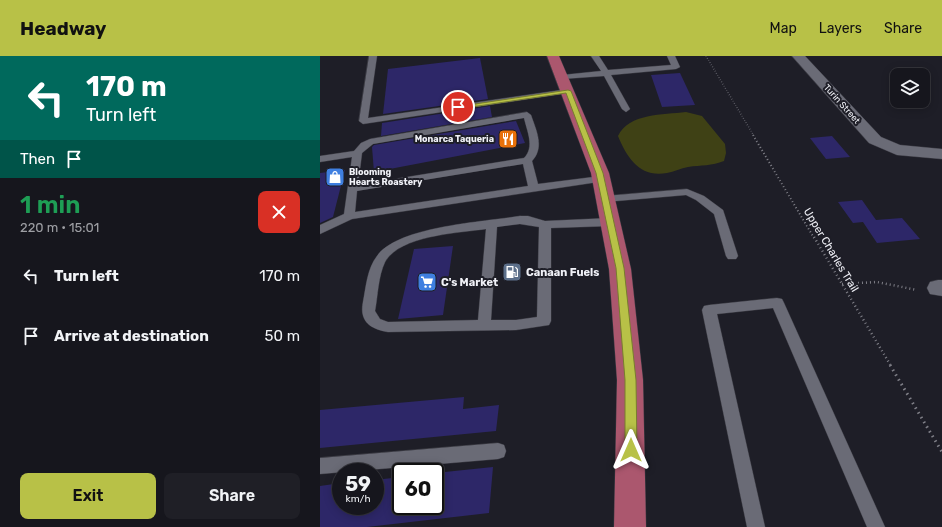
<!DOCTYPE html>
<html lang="en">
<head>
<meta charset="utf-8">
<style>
  body { margin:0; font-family:Rubik,sans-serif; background:#1f1f26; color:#f1f3f6; height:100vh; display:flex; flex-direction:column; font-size:15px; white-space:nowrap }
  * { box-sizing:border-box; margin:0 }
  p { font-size:13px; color:#9e9fa4 }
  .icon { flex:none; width:22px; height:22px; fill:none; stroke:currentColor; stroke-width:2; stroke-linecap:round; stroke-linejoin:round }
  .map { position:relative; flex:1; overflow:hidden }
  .side { display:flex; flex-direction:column; background:#16161d; width:320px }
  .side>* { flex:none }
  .hud { background:#00695c; color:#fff; overflow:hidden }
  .buttons { position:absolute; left:570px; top:12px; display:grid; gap:8px }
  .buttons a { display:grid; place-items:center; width:40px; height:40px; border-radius:8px; background:#16161d; box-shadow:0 2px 10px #0003,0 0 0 1px #35353b; font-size:20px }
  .speed { position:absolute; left:12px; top:407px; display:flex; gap:8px; font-size:20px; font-weight:700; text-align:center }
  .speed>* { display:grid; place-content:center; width:52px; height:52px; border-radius:50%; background:#16161d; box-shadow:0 2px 10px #0003,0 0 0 1px #35353b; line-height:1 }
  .speed small { font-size:10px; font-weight:400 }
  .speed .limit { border:2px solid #111; border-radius:6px; background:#fff; color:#111 }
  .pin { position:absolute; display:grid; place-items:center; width:34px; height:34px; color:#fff; margin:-17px; border:2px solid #fff; border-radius:50%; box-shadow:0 1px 4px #0007 }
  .me { position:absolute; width:44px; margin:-22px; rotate:0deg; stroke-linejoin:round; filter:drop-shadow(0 0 3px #0008) }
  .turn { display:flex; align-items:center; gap:14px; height:84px; padding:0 20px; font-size:18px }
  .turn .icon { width:52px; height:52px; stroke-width:2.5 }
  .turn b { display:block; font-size:28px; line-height:34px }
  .then { display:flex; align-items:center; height:38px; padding:0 20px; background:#0003; gap:8px; font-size:15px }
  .round { display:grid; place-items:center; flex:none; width:42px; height:42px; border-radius:8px; background:#1f1f26 }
  .summary { display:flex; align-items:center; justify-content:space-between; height:68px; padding:0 20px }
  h1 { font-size:24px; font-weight:600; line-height:30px; color:#1e9e55 }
  .action { display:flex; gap:8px; margin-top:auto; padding:8px 20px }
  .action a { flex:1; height:46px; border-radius:8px; background:#b8c147; color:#111; font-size:16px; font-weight:600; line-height:46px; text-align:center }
  .action a+a { background:#1f1f26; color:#f1f3f6 }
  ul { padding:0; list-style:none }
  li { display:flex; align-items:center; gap:12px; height:60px; padding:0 20px }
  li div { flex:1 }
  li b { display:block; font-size:15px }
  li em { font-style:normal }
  header { display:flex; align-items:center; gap:24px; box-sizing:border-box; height:56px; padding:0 20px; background:#b8c147; color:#111 }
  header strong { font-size:19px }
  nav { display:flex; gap:22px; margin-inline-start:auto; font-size:14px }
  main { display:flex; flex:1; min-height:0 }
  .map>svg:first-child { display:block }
  .green { fill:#3f4115 }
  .building { fill:#2d2768 }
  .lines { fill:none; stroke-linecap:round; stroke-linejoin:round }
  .service-casing { stroke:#3b3b43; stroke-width:1 }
  .minor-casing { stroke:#3b3b43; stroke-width:1 }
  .primary-casing { stroke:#3b3b43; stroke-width:1 }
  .path-far3 { stroke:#7f7f87; stroke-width:1.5; stroke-dasharray:0.5 2; stroke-linecap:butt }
  .path-far2 { stroke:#7f7f87; stroke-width:2; stroke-dasharray:1 2.5; stroke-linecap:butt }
  .path-far1 { stroke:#7f7f87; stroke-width:2.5; stroke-dasharray:1 3; stroke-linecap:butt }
  .path { stroke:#7f7f87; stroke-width:3; stroke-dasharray:1.5 4; stroke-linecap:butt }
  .service { fill:#6a6b76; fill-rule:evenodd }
  .minor { fill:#6a6b76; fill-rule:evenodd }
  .primary { fill:#ab576e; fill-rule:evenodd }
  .route { fill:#b8c147; stroke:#787d2e }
  .labels { text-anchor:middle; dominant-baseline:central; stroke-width:4; stroke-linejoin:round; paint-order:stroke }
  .far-street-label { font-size:9px; fill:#f0f1f7; stroke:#1e1e27 }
  .far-poi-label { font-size:9px; font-weight:bold; fill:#f0f1f7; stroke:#1e1e27; text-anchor:end }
  .street-label { font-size:11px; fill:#f0f1f7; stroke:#1e1e27 }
  .poi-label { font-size:11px; font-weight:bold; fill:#f0f1f7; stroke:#1e1e27; text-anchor:start }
</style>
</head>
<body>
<header>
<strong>Headway</strong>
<nav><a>Map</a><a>Layers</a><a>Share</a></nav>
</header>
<main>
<section class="side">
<div class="hud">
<div class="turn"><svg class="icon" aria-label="left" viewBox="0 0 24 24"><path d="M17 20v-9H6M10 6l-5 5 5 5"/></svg><div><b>170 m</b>Turn left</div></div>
<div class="then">Then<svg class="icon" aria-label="arrive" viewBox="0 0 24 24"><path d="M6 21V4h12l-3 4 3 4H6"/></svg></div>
</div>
<div class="summary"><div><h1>1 min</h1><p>220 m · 15:01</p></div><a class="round" style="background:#d93025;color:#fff"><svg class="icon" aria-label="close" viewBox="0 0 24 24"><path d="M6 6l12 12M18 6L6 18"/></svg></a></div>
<ul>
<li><svg class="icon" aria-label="left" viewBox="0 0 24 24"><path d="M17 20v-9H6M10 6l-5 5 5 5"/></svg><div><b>Turn left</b></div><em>170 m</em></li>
<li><svg class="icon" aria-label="arrive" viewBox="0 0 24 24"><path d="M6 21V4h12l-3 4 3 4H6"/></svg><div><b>Arrive at destination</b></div><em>50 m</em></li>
</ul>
<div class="action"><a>Exit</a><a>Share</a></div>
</section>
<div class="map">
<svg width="622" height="471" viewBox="0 0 622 471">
  <rect width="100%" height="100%" fill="#1e1e27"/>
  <path class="green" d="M366 56 382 60 405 88 406 97 404 105C392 110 381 109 368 111 361 112 354 116 347 117 320 122 307 102 298 80 309 57 343 59 366 56Z"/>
  <g class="building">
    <path d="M160 2 168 43 63 58 68 13Z"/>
    <path d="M360 17 375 49 342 51 331 19Z"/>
    <path d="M170 50 172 61 61 80 62 67Z"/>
    <path d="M196 65 205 87 54 116 52 91 54 89Z"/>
    <path d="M512 80 530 101 506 103 490 82Z"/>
    <path d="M25 114 13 161 0 167V117Z"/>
    <path d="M542 144 556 164 582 162 600 183 557 187 543 166 533 167 518 146Z"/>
    <path d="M133 190 123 259 78 263 94 193Z"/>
    <path d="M144 341 143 353 179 349 176 375 0 392V354Z"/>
    <path d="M173 411 169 457 47 471H0V430L21 427V450H55V424L81 421V450H115V417Z"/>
  </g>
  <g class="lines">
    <g class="service-casing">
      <g id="service">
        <path d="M49 0H57L48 62 248 33 252 35 248 37 43 68 39 65Z"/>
        <path d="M271 0H279L288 14 351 9 347 0H355L360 11 356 13 291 19 310 53 306 56 302 53 284 20 242 23 238 21 242 19 281 15Z"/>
        <path d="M207 56 211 59C216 74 225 91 212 105L218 128 281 120 285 121 286 123 285 125 32 163 0 178V169L24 158 32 101 0 106V100L34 95 41 87 50 83ZM204 62C207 75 215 91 204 102L38 129 42 97 53 88ZM203 108 208 130 35 156 37 135Z"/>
        <path d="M367 133 384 140 403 154 418 200 416 203H408L406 200 394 158 376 144 366 139 285 146 280 143 285 140Z"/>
        <path d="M200 160H208L225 165 290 162 296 166 290 170 231 172V265L229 269 196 274 68 276C51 273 39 266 43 246 46 231 47 213 57 200 78 170 164 166 200 160ZM200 168 219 171 217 261 196 264H171L177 171ZM166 173 158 264 68 266 60 263 55 255C58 239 58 221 65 206 80 179 139 177 166 173Z"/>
        <path d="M457 242 462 243 464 247 565 471H547L453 252 397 258 445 471H427L382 254 384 250 389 249Z"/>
        <path d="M178 387 184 389 186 395 184 401 178 403 0 418V402Z"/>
      </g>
    </g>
    <g class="minor-casing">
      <g id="minor">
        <path d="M472 0H485L561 81 580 89 622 93V103L577 99 549 87Z"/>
        <path d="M618 224H622V240L610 238 607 232 610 226Z"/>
      </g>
    </g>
    <g class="primary-casing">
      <path id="primary" d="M227 0H239L289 117 311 213 323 324 326 471H294L297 324 289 213 271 117Z"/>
    </g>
    <path class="path-far3" d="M386 0 434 80"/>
    <path class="path-far2" d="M433 79 494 182"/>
    <g class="path-far1">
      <path d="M494 181 571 310"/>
      <path d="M522 228 557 226 597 234"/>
    </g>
    <path class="path" d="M570 309 622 396"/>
    <use href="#service" class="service"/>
    <use href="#minor" class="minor"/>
    <use href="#primary" class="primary"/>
  </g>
  <path class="route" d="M248 34 251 35 283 117 304 212 316 324 317 394 315 398 311 400 307 398 305 394V324L296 212 276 117 246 37 138 53 135 51Z"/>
  <defs>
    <g id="restaurant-square" transform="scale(1)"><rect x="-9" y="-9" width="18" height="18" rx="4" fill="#e8710a" stroke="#1e1e27"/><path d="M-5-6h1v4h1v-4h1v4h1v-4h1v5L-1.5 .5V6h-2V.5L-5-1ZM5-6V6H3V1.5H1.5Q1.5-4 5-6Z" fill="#fff"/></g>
    <g id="shop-square" transform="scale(1)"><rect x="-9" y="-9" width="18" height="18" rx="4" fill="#3f7fe0" stroke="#1e1e27"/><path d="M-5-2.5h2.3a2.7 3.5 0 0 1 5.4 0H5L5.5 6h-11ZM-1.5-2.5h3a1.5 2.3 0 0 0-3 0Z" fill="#fff"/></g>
    <g id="fuel-square" transform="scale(1)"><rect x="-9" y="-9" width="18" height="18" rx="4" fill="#5c6f8a" stroke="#1e1e27"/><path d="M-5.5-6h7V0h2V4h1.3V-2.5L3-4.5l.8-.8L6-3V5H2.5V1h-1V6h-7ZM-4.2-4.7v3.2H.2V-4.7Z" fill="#fff"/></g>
    <g id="supermarket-square" transform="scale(1)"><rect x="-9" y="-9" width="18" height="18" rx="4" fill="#3f7fe0" stroke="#1e1e27"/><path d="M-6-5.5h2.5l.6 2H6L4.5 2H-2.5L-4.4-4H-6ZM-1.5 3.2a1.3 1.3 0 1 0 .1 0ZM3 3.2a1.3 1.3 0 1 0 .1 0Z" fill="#fff"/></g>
  </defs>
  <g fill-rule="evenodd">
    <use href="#restaurant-square" x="188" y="83"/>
    <use href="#shop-square" x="15" y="121"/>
    <use href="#fuel-square" x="192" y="216"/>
    <use href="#supermarket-square" x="107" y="226"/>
  </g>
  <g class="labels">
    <g class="far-street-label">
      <text transform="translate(522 48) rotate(48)">Turin Street</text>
    </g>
    <g class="far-poi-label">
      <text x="174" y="83">Monarca Taqueria</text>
      <text x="29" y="116" text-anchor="start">Blooming<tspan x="29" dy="10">Hearts Roastery</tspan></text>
    </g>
    <g class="street-label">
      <text transform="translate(511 194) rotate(59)">Upper Charles Trail</text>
    </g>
    <g class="poi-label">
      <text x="206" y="216">Canaan Fuels</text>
      <text x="121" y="226">C's Market</text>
    </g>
  </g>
</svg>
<div class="buttons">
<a><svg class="icon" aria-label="layers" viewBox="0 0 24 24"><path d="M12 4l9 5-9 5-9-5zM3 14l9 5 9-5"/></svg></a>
</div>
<div class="speed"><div>59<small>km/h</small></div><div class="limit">60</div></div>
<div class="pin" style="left:138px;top:51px;background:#d93025"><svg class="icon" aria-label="arrive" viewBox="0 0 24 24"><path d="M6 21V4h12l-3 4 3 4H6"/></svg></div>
<svg class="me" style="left:311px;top:394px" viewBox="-20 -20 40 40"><path d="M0-17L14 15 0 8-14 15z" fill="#b8c147" stroke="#fff" stroke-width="4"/></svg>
</div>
</main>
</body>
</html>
